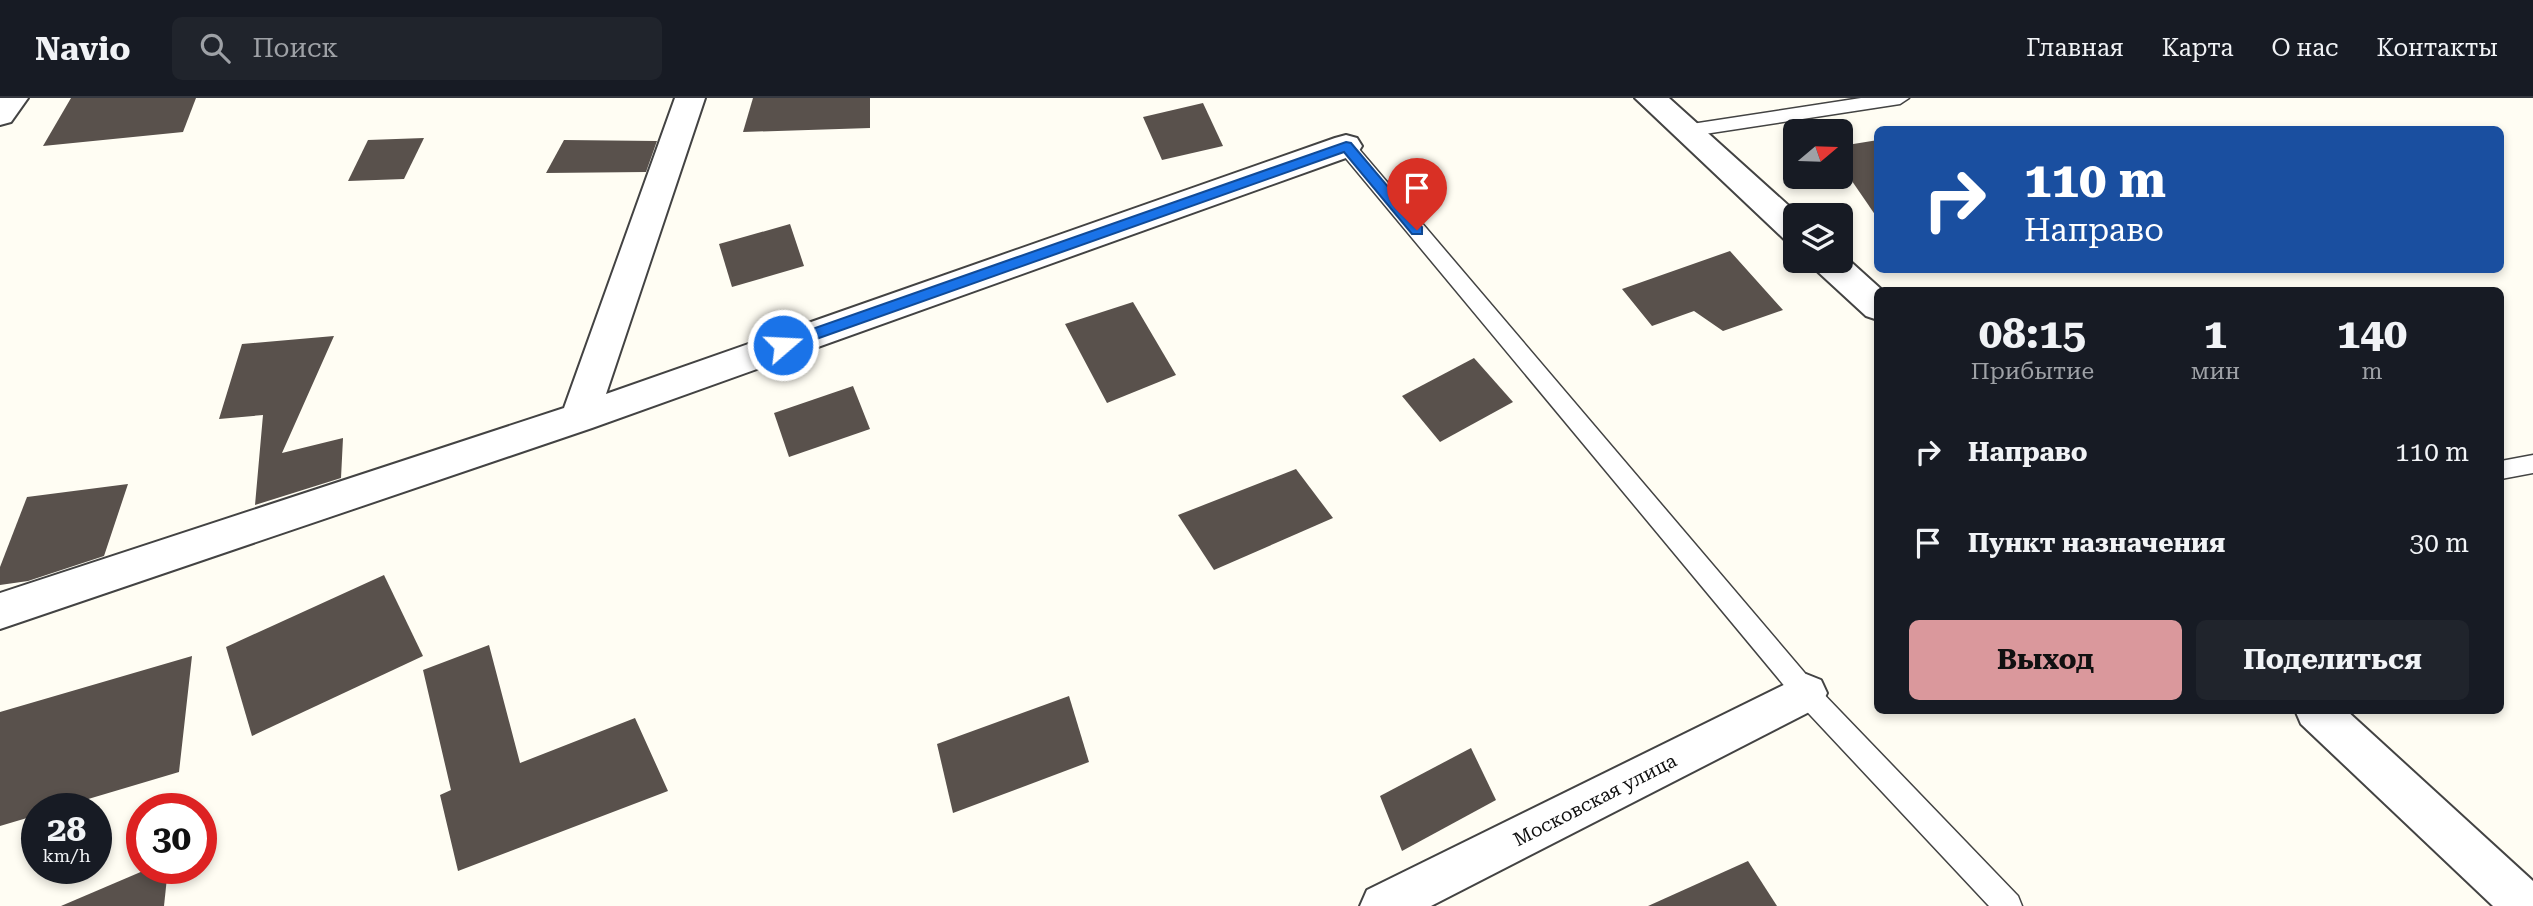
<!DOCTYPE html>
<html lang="ru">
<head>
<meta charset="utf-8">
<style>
  body { margin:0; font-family:"Roboto Serif",serif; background:#20242c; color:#f1f3f6; height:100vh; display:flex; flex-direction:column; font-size:26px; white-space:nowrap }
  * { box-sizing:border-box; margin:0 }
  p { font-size:23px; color:#9ea1a6 }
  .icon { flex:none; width:38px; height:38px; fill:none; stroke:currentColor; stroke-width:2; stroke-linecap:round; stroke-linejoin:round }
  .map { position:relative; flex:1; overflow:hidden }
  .drawer { position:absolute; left:1874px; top:189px; width:630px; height:427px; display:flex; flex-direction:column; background:#171b24; border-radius:10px; box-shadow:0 4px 10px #0003 }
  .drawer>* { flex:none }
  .guide { position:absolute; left:1874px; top:28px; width:630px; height:147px; border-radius:10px; box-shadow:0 4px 10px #0003; background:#1a4fa0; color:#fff; overflow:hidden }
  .needle { width:46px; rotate:71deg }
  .fabs { position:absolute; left:1783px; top:21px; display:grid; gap:14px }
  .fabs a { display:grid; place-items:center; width:70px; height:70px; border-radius:10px; background:#171b24; box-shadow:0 4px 10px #0003; font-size:35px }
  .speed { position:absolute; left:21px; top:695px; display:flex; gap:14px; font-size:35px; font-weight:700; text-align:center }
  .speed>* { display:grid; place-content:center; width:91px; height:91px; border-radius:50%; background:#171b24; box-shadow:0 4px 10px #0003; line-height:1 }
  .speed small { font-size:18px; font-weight:400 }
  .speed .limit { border:10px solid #d22; background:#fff; color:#111 }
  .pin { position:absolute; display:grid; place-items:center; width:60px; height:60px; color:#fff; margin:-72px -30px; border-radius:50% 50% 50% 0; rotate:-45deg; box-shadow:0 0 7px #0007 }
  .pin .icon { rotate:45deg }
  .me { position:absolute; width:77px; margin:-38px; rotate:71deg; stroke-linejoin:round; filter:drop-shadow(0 0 5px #0008) }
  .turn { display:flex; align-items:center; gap:24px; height:147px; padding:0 35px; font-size:32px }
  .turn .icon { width:91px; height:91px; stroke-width:2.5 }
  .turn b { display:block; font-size:49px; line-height:60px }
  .eta { display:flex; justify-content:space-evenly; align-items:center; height:119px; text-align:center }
  .eta b { font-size:42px; font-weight:700; line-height:49px }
  .cta { display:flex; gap:14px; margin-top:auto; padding:14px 35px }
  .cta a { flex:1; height:80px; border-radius:10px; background:#da989c; color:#111; font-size:28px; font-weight:700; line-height:80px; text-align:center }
  .cta a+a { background:#20242c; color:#f1f3f6 }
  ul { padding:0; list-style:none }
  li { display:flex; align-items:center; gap:21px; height:91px; padding:0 35px }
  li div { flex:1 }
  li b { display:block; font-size:26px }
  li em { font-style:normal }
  header { display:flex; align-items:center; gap:42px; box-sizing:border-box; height:98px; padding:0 35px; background:#171b24; border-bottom:2px solid #363941 }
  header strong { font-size:33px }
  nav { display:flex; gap:38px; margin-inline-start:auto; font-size:24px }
  .search { width:490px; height:63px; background:#20242c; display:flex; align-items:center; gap:18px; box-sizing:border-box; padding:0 24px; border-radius:10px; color:#9ea1a6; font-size:26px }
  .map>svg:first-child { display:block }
  .building { fill:#59514c }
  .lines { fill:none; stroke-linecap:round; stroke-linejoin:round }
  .lane-casing { stroke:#434343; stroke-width:3 }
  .street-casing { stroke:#434343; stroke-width:4 }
  .lane { fill:#fff; fill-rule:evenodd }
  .street { fill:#fff; fill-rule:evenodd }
  .route { fill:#1a73e8; stroke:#114b97; stroke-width:2 }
  .labels { text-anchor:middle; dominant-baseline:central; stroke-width:7; stroke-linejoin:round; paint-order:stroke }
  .street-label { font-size:19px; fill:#101010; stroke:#fff }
</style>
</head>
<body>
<header>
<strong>Navio</strong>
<div class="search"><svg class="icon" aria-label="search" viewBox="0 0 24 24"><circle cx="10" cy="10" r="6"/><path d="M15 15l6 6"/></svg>Поиск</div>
<nav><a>Главная</a><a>Карта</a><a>О нас</a><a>Контакты</a></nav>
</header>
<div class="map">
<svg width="2533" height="808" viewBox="0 0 2533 808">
  <rect width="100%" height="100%" fill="#fffdf3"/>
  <g class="building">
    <path d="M71 0H196L183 34 43 48Z"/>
    <path d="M753 0H870V30L743 34Z"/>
    <path d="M1203 5 1223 48 1162 62 1143 19Z"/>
    <path d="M424 40 404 81 348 83 368 42Z"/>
    <path d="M564 42 657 43 646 74 546 75Z"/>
    <path d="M1878 42V121L1841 67V48Z"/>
    <path d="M790 126 804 168 732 189 719 146Z"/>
    <path d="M1730 153 1783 212 1723 233 1694 213 1652 228 1622 191Z"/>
    <path d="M1133 204 1176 277 1107 305 1065 226Z"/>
    <path d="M334 238 282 355 343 340 341 380 255 407 263 317 219 321 242 246Z"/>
    <path d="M1474 260 1513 304 1440 344 1402 298Z"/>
    <path d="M853 288 870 331 789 359 774 315Z"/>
    <path d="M1296 371 1333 420 1214 472 1178 417Z"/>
    <path d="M128 386 104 458 28 483 0 487V469L27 399Z"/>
    <path d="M384 477 423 558 252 638 226 549Z"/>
    <path d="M489 547 520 665 635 620 668 693 458 773 440 697 451 692 423 572Z"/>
    <path d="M192 558 179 674 58 710H37V717L0 728V614Z"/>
    <path d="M1069 598 1089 664 953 715 937 646Z"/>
    <path d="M1471 650 1496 702 1402 753 1380 698Z"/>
    <path d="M1748 763 1777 808H1648Z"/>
    <path d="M150 770H168L164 808H61Z"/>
  </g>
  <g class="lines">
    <g class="lane-casing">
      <g id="lane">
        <path d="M1861 0H1909L1900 6 1685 39 1678 37 1676 33 1678 29 1685 27Z"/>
        <path d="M1346 42 1353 44 1815 587 2018 798 2022 808H1989L1797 603 1339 52 1337 48 1339 44Z"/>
        <path d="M2533 357V375L2501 381V363Z"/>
      </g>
    </g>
    <g class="street-casing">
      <g id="street">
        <path d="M0 0H28L11 24 0 27Z"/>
        <path d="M675 0H705L606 296 1335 40 1346 37 1357 40 1362 48 1357 56 592 330 0 531V495L564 310Z"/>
        <path d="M1635 0H1669L1799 117H1796V145L1784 141Z"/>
        <path d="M1841 155 1882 192H1878V222L1866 218 1816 172 1811 163H1841Z"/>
        <path d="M1806 576 1821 582 1827 595 1821 608 1431 808H1360L1367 792Z"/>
        <path d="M2295 612H2346L2533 783V808H2493L2301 626Z"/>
      </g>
    </g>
    <use href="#lane" class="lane"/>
    <use href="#street" class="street"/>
  </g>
  <path class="route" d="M1346 44 1351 45 1422 129V136H1412L1344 54 788 251 783 253 776 247 778 243Z"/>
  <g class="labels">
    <g class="street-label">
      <text transform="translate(1595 702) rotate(-27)">Московская улица</text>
    </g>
  </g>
</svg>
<div class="fabs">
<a><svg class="needle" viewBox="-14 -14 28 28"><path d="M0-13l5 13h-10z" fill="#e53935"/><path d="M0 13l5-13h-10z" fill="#9ea1a6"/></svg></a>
<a><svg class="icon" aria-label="layers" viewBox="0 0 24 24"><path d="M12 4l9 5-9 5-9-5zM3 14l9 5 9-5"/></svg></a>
</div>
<div class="speed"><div>28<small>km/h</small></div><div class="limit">30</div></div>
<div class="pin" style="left:1417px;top:132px;background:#d93025"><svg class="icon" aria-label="arrive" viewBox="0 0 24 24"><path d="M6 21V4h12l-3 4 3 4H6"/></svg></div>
<svg class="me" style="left:783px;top:247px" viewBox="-20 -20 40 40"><circle r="17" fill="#1a73e8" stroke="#fff" stroke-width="3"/><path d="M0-11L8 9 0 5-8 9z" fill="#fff"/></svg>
<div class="guide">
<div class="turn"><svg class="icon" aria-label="right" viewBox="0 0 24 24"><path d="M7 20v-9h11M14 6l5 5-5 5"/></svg><div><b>110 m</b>Направо</div></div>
</div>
<section class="drawer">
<div class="eta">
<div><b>08:15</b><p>Прибытие</p></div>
<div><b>1</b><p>мин</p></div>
<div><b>140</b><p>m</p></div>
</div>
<ul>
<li><svg class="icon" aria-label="right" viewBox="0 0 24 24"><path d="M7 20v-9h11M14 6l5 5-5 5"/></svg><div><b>Направо</b></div><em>110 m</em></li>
<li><svg class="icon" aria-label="arrive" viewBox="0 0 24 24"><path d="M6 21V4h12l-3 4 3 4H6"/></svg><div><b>Пункт назначения</b></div><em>30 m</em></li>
</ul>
<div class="cta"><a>Выход</a><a>Поделиться</a></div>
</section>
</div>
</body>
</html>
